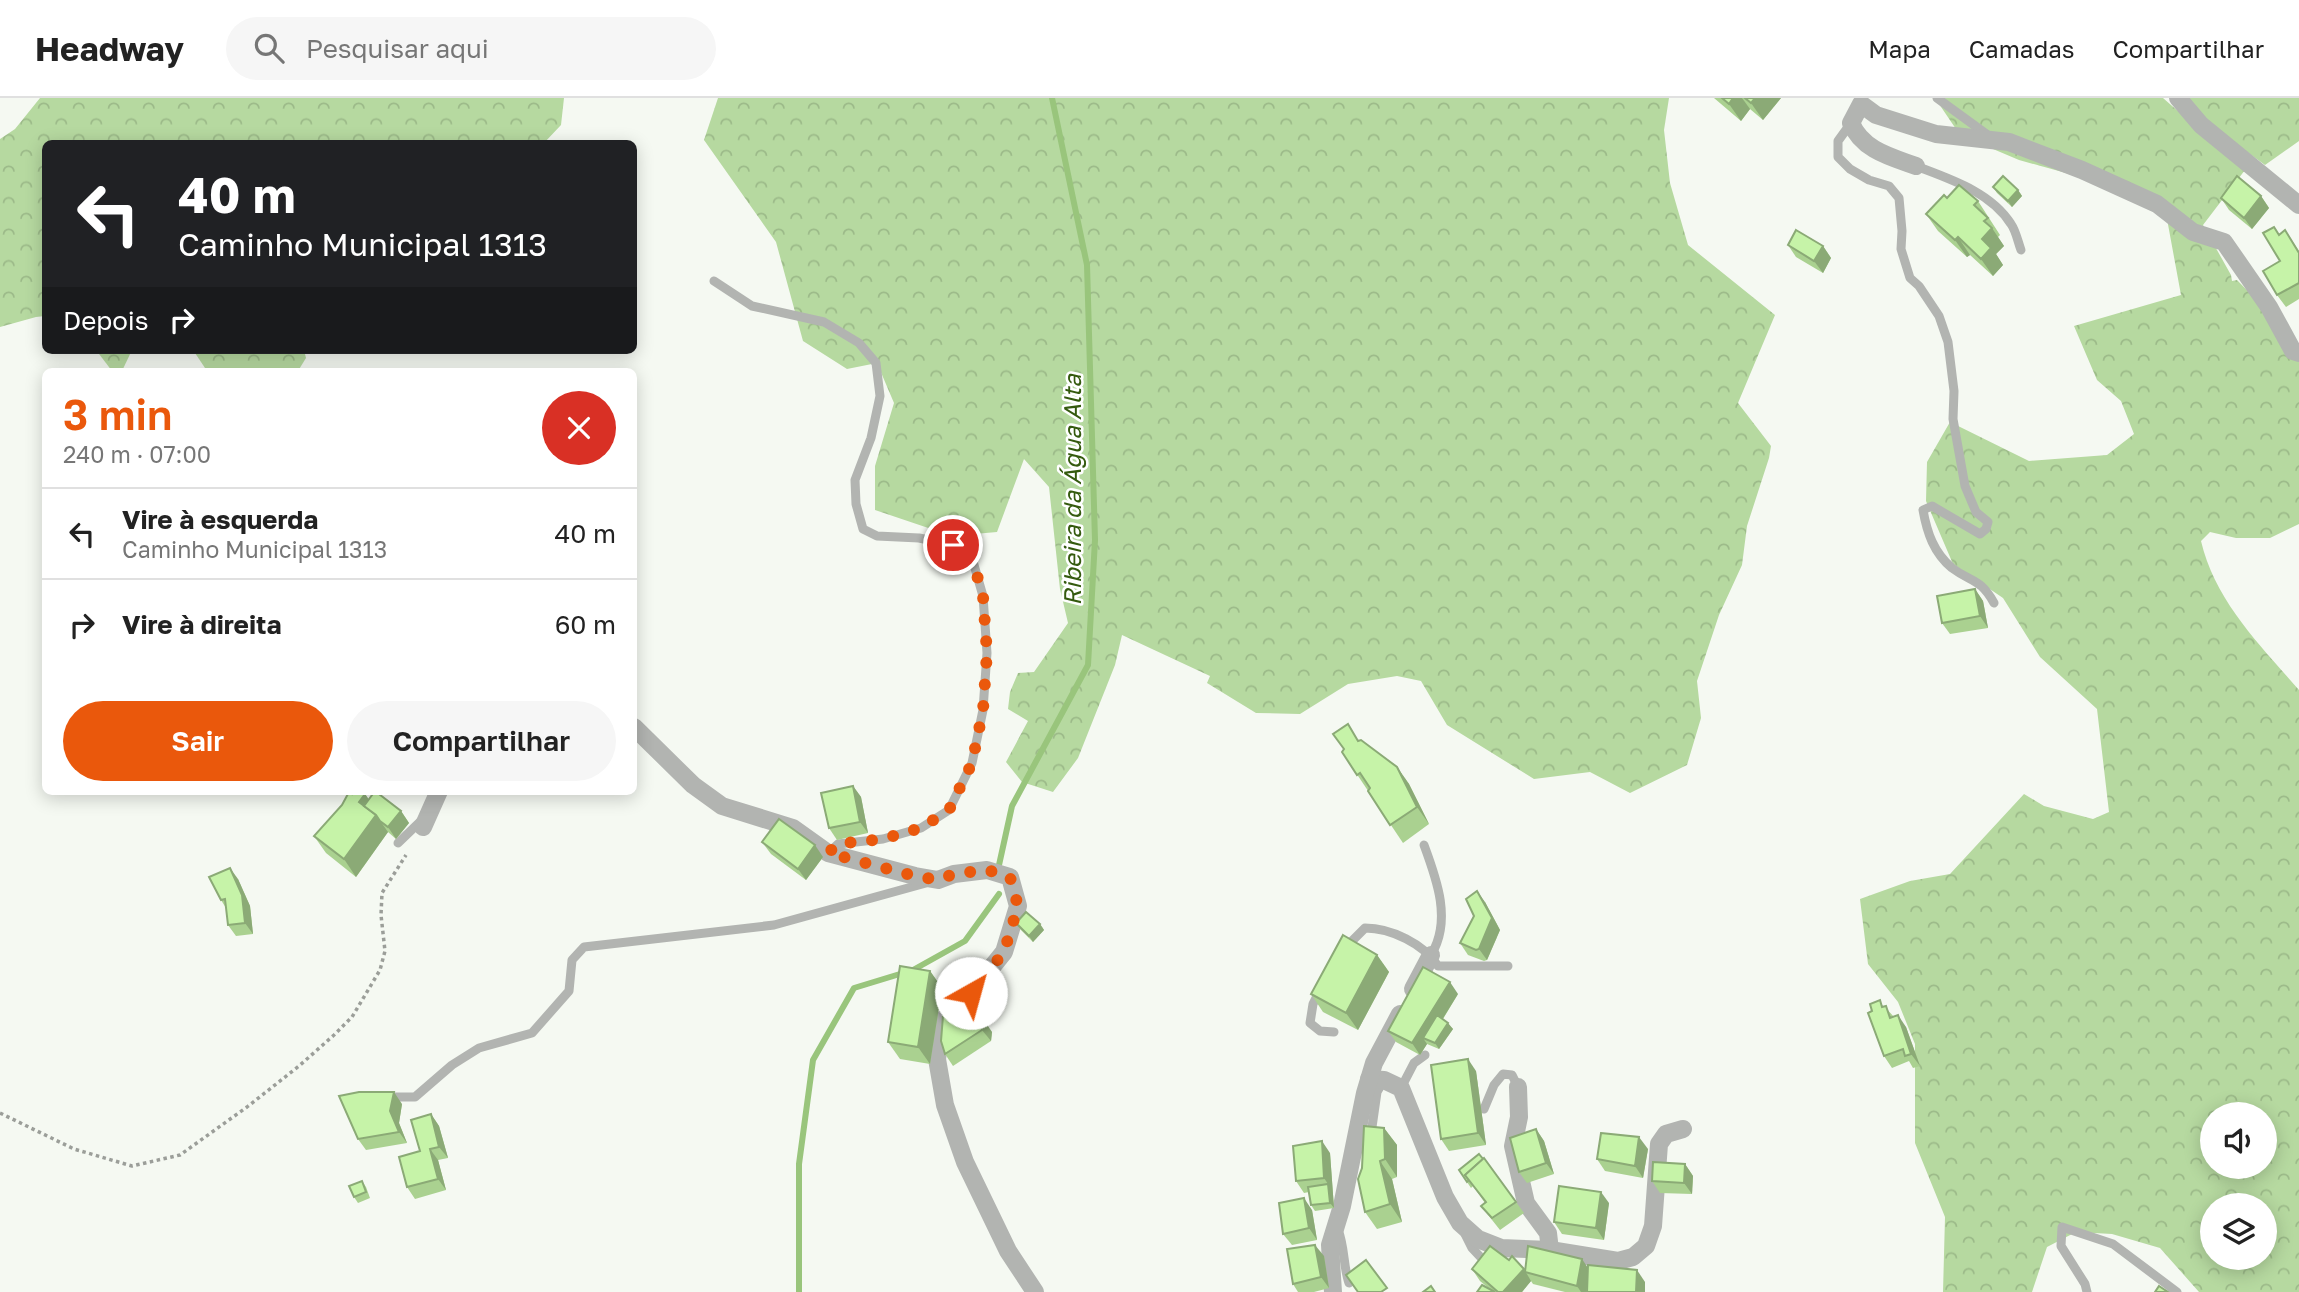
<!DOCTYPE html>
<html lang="pt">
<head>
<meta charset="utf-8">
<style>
  body { margin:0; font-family:"Golos Text",sans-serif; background:#f6f6f6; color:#222; height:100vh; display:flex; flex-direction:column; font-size:26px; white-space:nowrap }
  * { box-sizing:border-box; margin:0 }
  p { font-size:23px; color:#767676 }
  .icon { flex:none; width:38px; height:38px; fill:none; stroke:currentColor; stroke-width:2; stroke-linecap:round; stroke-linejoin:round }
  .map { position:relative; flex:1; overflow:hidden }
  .sheet { position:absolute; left:42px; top:270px; width:595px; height:427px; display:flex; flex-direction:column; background:#fff; border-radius:10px; box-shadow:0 4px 18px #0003 }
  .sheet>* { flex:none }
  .top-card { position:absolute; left:42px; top:42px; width:595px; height:214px; border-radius:10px; box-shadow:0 4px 18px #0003; background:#202124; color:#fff; overflow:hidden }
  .controls { position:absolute; left:2200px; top:1004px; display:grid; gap:14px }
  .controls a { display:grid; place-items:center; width:77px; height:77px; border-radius:50%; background:#fff; box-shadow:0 4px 18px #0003; font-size:35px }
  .pin { position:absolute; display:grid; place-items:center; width:60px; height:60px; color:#fff; margin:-30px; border:4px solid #fff; border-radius:50%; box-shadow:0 2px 7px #0007 }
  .me { position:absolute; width:77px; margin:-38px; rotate:38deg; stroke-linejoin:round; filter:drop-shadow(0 0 5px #0008) }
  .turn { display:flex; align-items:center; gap:24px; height:147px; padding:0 21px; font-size:32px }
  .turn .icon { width:91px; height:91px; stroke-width:2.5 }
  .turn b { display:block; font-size:49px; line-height:60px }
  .then { display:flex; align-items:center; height:66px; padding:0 21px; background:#0003; gap:14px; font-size:26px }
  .round { display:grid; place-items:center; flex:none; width:74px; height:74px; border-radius:37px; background:#f6f6f6 }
  .overview { display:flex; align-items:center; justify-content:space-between; height:119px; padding:0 21px }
  h1 { font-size:42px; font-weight:600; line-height:52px; color:#ea580c }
  .action { display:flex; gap:14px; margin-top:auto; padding:14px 21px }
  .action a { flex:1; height:80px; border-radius:42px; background:#ea580c; color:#fff; font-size:28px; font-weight:600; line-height:80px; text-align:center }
  .action a+a { background:#f6f6f6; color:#222 }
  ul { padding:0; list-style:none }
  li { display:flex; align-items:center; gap:21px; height:91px; padding:0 21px; border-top:2px solid #e0e0e0 }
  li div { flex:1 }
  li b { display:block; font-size:26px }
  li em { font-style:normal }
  header { display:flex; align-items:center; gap:42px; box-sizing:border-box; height:98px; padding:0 35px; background:#fff; border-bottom:2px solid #e0e0e0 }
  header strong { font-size:33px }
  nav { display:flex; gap:38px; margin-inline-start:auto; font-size:24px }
  .search { width:490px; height:63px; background:#f6f6f6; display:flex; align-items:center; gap:18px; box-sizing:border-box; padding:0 24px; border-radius:38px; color:#767676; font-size:26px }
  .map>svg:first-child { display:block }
  .forest { fill:url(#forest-crowns); fill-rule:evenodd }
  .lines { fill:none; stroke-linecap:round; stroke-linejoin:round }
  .stream { stroke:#99c57c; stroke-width:6 }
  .path { stroke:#9b9e99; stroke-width:3.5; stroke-dasharray:3.5 3.5; stroke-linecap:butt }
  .service { stroke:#b2b4b1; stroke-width:9 }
  .minor { stroke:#b2b4b1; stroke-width:18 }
  .wall { fill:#aad190 }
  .shaded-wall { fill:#8baa76 }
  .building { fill:#c6f3a8; stroke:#8baa76; stroke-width:2 }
  .route { stroke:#ea580c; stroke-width:12; stroke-dasharray:0 21.6 }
  .labels { text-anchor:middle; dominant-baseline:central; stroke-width:5; stroke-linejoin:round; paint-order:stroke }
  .water-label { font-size:24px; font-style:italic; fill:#345a0e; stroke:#fff }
</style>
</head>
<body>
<header>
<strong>Headway</strong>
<div class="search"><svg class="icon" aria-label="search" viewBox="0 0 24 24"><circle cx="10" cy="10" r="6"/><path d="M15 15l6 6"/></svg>Pesquisar aqui</div>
<nav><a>Mapa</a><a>Camadas</a><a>Compartilhar</a></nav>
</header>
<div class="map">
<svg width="2299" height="1194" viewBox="0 0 2299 1194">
  <defs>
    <pattern id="forest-crowns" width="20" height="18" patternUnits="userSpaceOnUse" patternTransform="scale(1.75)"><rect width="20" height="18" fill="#b6d9a0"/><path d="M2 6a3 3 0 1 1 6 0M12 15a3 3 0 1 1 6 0" fill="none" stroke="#9cba89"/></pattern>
  </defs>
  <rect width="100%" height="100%" fill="#f5f9f2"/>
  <g class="forest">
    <path d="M40 0H564L561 27 544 45 46 46 45 218 36 219 0 229V41L15 31Z"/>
    <path d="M718 0H1669L1664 32 1670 85 1688 147 1775 217 1738 305 1771 348 1769 360 1747 428 1742 467 1719 517 1697 583 1701 620 1687 667 1630 695 1590 674 1534 681 1447 627 1421 583 1397 578 1348 586 1300 616 1256 615 1207 585 1210 578 1122 537 1115 567 1078 660 1053 694 1022 684 1006 664 1028 623 1008 611 1010 594 1018 575 1034 574 1068 525 1060 491 1049 389 1024 361 997 434 952 438 875 412V368L894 305 877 265 847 271 803 243 776 144 704 42Z"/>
    <path d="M1935 0H2163L2245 72 2203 127 2231 177 2232 183 2237 182 2271 217 2299 257V426L2270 440H2236L2210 434 2201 443C2215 503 2260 547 2299 592V1194H2199L2160 1150 2112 1136 2076 1134 2047 1149 2032 1194H1943L1945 1119 1915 1045V946L1898 904 1868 866 1860 801 1910 783 1950 776 2024 696 2044 708 2093 721 2109 714 2097 611 2040 559 2003 500 1953 466 1926 403 1927 364 1950 324 2029 363 2107 357 2134 336 2121 303 2097 282 2074 228 2181 197 2167 121 2098 84 2019 62 1960 37ZM2212 1017H2264V1069H2212ZM2212 1108H2264V1160H2212Z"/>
    <path d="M2184 0H2299V43L2265 67 2206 24Z"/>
    <path d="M96 252H132L122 273H112Z"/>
    <path d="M193 252H304L306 260 298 273H207Z"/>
  </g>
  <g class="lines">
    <g class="stream">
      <path d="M999 767 1012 708 1088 567 1095 442 1087 167 1052 0"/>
      <path d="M799 1194V1066L813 962 854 890 913 872 965 843 999 796"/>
    </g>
    <path class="path" d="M0 1015 74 1051 132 1068 180 1057 247 1009 299 968 334 937 352 919 380 872 385 853 381 817 382 795 406 757"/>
    <g class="service">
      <path d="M1937 0 1989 38"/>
      <path d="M1851 25 1838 43V59L1850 71 1869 82 1889 88 1899 100 1902 133 1901 151 1910 180 1919 188 1939 218 1948 244 1954 293 1953 321 1965 388 1976 414 1988 424 1986 431 1980 436 1932 408 1923 412C1927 435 1934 455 1952 470 1972 485 1980 480 1994 505"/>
      <path d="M1916 68C1950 81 1991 94 2011 126 2016 133 2018 144 2021 152"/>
      <path d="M714 183 752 208 824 224 859 245 876 265 880 298 871 340 855 382 856 406 863 431 877 438 919 440 953 447 972 460 983 498 987 555 983 612 972 665 949 712 921 730 883 741 838 746 828 755"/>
      <path d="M398 745 423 721"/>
      <path d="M1424 747C1437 782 1452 823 1431 857"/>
      <path d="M1345 850 1365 830C1391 830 1424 846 1438 868H1508"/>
      <path d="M1320 892 1313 906 1310 925 1320 933 1334 934"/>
      <path d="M1401 990 1414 965 1425 957"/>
      <path d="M386 999H415L452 967 479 950 532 935 569 893 572 862 584 849 774 827 926 785"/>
      <path d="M1484 1011 1494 987 1503 976 1512 977 1518 989"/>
      <path d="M1371 1036 1377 994 1384 982"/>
      <path d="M1338 1132C1345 1149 1343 1168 1349 1185"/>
      <path d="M1465 1136 1472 1150 1487 1166"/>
      <path d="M2087 1194 2085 1186 2061 1148 2062 1129 2113 1146 2177 1194"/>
    </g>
    <g class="minor">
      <path d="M2178 0 2201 27 2299 107"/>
      <path d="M1916 68C1891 59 1862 52 1851 25L1861 6 1876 17 1936 36 2009 44 2082 72 2157 106 2193 134 2224 144 2269 209 2293 253 2299 255"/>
      <path d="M634 629 693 687 722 708 793 730 828 755 915 778 938 782 954 776 987 772 1010 779 1018 808 1004 854 971 895 943 922 937 961 945 1007 965 1064 1008 1153 1035 1194"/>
      <path d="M423 729 439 693"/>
      <path d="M1413 891 1431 857"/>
      <path d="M1369 981 1384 982 1401 990 1445 1099 1460 1125 1478 1141 1501 1150 1550 1152 1618 1163 1633 1159 1646 1148 1653 1128 1659 1046 1666 1036 1683 1031"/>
      <path d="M1518 989 1519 1019 1513 1048 1526 1105 1548 1135 1550 1152"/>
      <path d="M1333 1194 1330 1147 1342 1108 1365 995 1374 965 1400 916"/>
    </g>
  </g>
  <g class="wall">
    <path d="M1714 0H1781L1763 22 1750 11 1741 23Z"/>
    <path d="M1993 89 2018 92 2022 98 2012 109 1997 95Z"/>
    <path d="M2261 98 2269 110 2252 131 2229 112 2221 100Z"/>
    <path d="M1947 100 1978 103 2000 137 1998 139 2004 148 1996 156 2003 167 1993 178 1970 157 1967 159 1938 133 1926 116Z"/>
    <path d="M2285 132 2299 153V201L2286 209 2277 197 2280 163 2279 136Z"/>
    <path d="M1788 147 1823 148 1831 160 1823 175 1796 159Z"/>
    <path d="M1975 491 1983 503 1988 530 1950 536 1942 525Z"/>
    <path d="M1359 642 1397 669 1409 686 1429 726 1403 745 1342 654Z"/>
    <path d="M853 688 861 699 868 735 837 742 829 730Z"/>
    <path d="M365 696 369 702 401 713 409 725 396 741 388 734 356 779 326 755 314 738Z"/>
    <path d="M762 744 823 759 806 782 771 756Z"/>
    <path d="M238 781 250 808 253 836 236 838 228 827 226 810 221 802Z"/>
    <path d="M1485 804 1500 832 1487 862 1484 863 1468 857 1460 845Z"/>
    <path d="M1016 825 1040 826 1044 832 1033 844 1020 831Z"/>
    <path d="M1377 857 1389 874 1358 932 1323 914 1311 896Z"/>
    <path d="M930 873 942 890 930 966 900 961 888 944Z"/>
    <path d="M1458 896 1443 921 1453 931 1439 951 1427 946 1420 957 1396 944 1388 933Z"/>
    <path d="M944 905 992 934 991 943 953 968 945 956Z"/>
    <path d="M1884 908 1894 919 1906 929 1920 968 1913 970 1909 963 1892 970 1884 958Z"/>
    <path d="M1476 973 1486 1047 1449 1053 1441 1041Z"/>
    <path d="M402 1006 399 1025 407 1045 366 1052 358 1041Z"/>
    <path d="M431 1016 439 1028 448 1060 438 1062 446 1092 415 1101 407 1089Z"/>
    <path d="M1384 1030 1397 1047V1079L1392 1081 1402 1124 1377 1131 1365 1114Z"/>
    <path d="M1536 1031 1544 1043 1554 1076 1527 1085 1519 1074Z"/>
    <path d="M1648 1051 1643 1080 1605 1073 1597 1061Z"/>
    <path d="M1330 1055 1334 1110 1315 1113 1311 1107 1309 1094 1304 1095 1296 1083Z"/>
    <path d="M1484 1060 1524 1115 1500 1132 1481 1108 1485 1105 1473 1088 1471 1090 1467 1084Z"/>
    <path d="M1685 1066 1693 1078 1692 1096 1660 1095 1652 1083Z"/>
    <path d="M362 1083 366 1089 370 1100 358 1105 354 1099Z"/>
    <path d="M1609 1105 1604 1142 1562 1136 1554 1124Z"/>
    <path d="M1312 1112 1317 1142 1292 1147 1283 1136Z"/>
    <path d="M1324 1158 1329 1190 1314 1194H1298L1293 1186Z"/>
    <path d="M1588 1170 1645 1184 1587 1190 1586 1194H1565L1533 1186 1531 1183 1522 1194H1477L1491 1192 1480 1183 1472 1171 1525 1173Z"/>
  </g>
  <g class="shaded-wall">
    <path d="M1733 0H1742L1750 11 1741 23 1729 6Z"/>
    <path d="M1755 0H1781L1763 22 1751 5Z"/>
    <path d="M2018 92 2022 98 2012 109 2008 103Z"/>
    <path d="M2261 98 2269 110 2252 131 2244 120Z"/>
    <path d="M1992 130 2004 148 1996 156 2003 167 1993 178 1981 161 1982 141Z"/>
    <path d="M1958 139 1970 157 1967 159 1955 142Z"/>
    <path d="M1823 148 1831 160 1823 175 1814 163Z"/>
    <path d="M1975 491 1983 503 1988 530 1980 518Z"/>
    <path d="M1397 669 1409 686 1429 726 1417 709Z"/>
    <path d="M853 688 861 699 868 735 860 724Z"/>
    <path d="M365 696 377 713 373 718 359 704Z"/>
    <path d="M401 713 409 725 396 741 388 729Z"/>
    <path d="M376 717 388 734 356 779 344 761Z"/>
    <path d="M815 747 823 759 806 782 798 771Z"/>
    <path d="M230 770 238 781 250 808 253 836 245 825Z"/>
    <path d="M1477 793 1485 804 1500 832 1487 862 1479 851Z"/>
    <path d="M1040 826 1044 832 1033 844 1029 838Z"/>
    <path d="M1377 857 1389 874 1358 932 1346 915Z"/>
    <path d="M930 873 942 890 930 966 918 949Z"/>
    <path d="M1450 884 1458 896 1429 943 1423 940 1427 946 1420 957 1412 945Z"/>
    <path d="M1898 917 1906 929 1920 968 1911 956Z"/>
    <path d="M984 922 992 934 991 943 982 932Z"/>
    <path d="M1448 925 1453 931 1439 951 1435 945Z"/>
    <path d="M1468 961 1476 973 1486 1047 1478 1035Z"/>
    <path d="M394 994 402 1006 399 1025 407 1045 399 1034 390 1013Z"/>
    <path d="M431 1016 439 1028 448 1060 439 1049Z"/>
    <path d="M1384 1030 1397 1047V1079L1385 1061Z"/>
    <path d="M1536 1031 1544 1043 1554 1076 1546 1065Z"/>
    <path d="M1639 1039 1648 1051 1643 1080 1635 1068Z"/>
    <path d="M1322 1043 1330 1055 1334 1110 1330 1105 1328 1086 1324 1080Z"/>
    <path d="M430 1051 438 1062 446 1092 438 1081Z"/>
    <path d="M1380 1063 1392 1081 1402 1124 1390 1106Z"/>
    <path d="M1685 1066 1693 1078 1692 1096 1684 1085Z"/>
    <path d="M1601 1094 1609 1105 1604 1142 1596 1130Z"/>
    <path d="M1304 1100 1312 1112 1317 1142 1309 1130Z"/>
    <path d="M1315 1147 1324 1158 1329 1190 1321 1179Z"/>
    <path d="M1582 1161 1590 1173 1586 1194H1581L1577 1188Z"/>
    <path d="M1524 1171 1531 1183 1522 1194H1503Z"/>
    <path d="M1637 1172 1645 1184V1194H1636Z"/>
  </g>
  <g class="building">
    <path d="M1722 0H1733L1729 6Z"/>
    <path d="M1745 0H1755L1751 5Z"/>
    <path d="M2003 78 2018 92 2008 103 1993 89Z"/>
    <path d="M2237 78 2261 98 2244 120 2221 100Z"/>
    <path d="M1959 87 1978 103 1974 107 1988 120 1984 123 1992 130 1982 141 1991 150 1981 161 1958 139 1955 142 1926 116 1944 97 1947 100Z"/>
    <path d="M2274 129 2279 137 2285 132 2299 155V185L2277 197 2263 173 2280 163 2263 135Z"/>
    <path d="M1796 132 1823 148 1814 163 1788 147Z"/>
    <path d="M1975 491 1980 518 1942 525 1937 498Z"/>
    <path d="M1348 626 1358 643 1361 642 1397 669 1417 709 1390 727 1368 693 1370 690 1360 675 1357 677 1342 654 1344 651 1333 636Z"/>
    <path d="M853 688 860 724 829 730 821 695Z"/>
    <path d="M354 693H361L365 696 359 704 376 717 344 761 314 738 342 707 349 694 352 696Z"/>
    <path d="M375 693 401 713 388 729 380 723 376 717 364 708Z"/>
    <path d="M779 721 815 747 798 771 762 744Z"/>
    <path d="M230 770 242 797 245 825 228 827 225 801 221 802 209 779Z"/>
    <path d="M1477 793 1492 820 1479 851 1476 852 1460 845 1474 818 1466 801Z"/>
    <path d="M1026 814 1040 826 1029 838 1016 825Z"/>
    <path d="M1343 837 1377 857 1346 915 1311 896Z"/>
    <path d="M900 868 930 873 918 949 888 944Z"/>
    <path d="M1423 869 1450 884 1412 945 1388 933Z"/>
    <path d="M961 892 984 922 982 932 945 956 941 943 944 905Z"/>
    <path d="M1880 902 1882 909 1886 908 1890 920 1898 917 1911 956 1905 958 1903 951 1884 958 1868 915 1872 913 1870 906Z"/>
    <path d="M1437 917 1448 925 1435 945 1423 940Z"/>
    <path d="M1468 961 1478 1035 1441 1041 1431 967Z"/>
    <path d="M359 994H394L390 1013 399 1034 358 1041 339 998Z"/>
    <path d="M431 1016 439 1049 430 1051 438 1081 407 1089 399 1059 420 1053 411 1022Z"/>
    <path d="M1364 1028 1384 1030 1385 1061 1380 1063 1390 1106 1365 1114 1358 1081 1362 1070Z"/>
    <path d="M1536 1031 1546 1065 1519 1074 1510 1040Z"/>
    <path d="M1601 1035 1639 1039 1635 1068 1597 1061Z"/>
    <path d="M1322 1043 1324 1080 1296 1083 1293 1048Z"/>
    <path d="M1479 1056 1483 1061 1465 1077 1469 1082 1467 1084 1459 1072Z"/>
    <path d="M1484 1060 1516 1104 1492 1120 1481 1108 1486 1104 1465 1077Z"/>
    <path d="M1653 1064 1685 1066 1684 1085 1652 1083Z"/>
    <path d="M362 1083 366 1094 354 1099 349 1088Z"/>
    <path d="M1328 1086 1330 1105 1311 1107 1308 1089Z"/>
    <path d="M1559 1088 1601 1094 1596 1130 1554 1124Z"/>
    <path d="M1304 1100 1309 1130 1283 1136 1279 1105Z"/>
    <path d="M1315 1147 1321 1179 1293 1186 1287 1151Z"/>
    <path d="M1490 1148 1509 1162 1512 1158 1524 1171 1503 1194H1498L1472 1171Z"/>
    <path d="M1528 1148 1582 1161 1577 1188 1525 1174Z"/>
    <path d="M1366 1162 1387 1190 1381 1194H1358L1346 1177Z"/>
    <path d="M1588 1167 1637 1172 1636 1194H1587Z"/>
    <path d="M1482 1187 1495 1194H1477Z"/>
    <path d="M1431 1188 1435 1194H1423Z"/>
    <path d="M2159 1188 2168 1194H2155Z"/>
  </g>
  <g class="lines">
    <path class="route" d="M953 447 972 460 983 498 987 555 983 612 972 665 949 712 921 730 883 741 838 746 828 755 915 778 938 782 954 776 987 772 1010 779 1018 808 1004 854 971 895"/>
  </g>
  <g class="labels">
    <g class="water-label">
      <text transform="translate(1071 392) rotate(-90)">Ribeira da Água Alta</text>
    </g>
  </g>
</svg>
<div class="controls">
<a><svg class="icon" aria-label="sound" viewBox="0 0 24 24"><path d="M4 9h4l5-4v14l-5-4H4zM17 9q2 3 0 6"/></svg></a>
<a><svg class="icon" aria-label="layers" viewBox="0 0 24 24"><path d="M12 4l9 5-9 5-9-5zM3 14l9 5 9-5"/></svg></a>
</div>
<div class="pin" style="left:953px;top:447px;background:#d93025"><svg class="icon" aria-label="arrive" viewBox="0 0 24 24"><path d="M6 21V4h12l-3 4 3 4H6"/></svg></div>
<svg class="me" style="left:971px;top:895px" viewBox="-20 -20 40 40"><circle r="19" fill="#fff"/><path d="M0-13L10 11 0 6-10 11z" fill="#ea580c"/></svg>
<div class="top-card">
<div class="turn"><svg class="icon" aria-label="left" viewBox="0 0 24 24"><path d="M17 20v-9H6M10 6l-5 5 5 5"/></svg><div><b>40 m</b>Caminho Municipal 1313</div></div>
<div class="then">Depois<svg class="icon" aria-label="right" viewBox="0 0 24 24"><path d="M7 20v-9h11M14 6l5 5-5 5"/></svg></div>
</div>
<section class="sheet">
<div class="overview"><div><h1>3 min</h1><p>240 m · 07:00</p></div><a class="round" style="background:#d93025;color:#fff"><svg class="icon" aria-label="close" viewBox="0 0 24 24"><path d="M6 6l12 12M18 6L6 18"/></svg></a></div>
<ul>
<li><svg class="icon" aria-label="left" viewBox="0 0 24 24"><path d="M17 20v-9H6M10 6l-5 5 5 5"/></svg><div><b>Vire à esquerda</b><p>Caminho Municipal 1313</p></div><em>40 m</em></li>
<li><svg class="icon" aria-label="right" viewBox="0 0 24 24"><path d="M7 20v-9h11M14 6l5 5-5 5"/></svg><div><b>Vire à direita</b></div><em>60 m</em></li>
</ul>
<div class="action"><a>Sair</a><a>Compartilhar</a></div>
</section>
</div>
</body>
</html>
